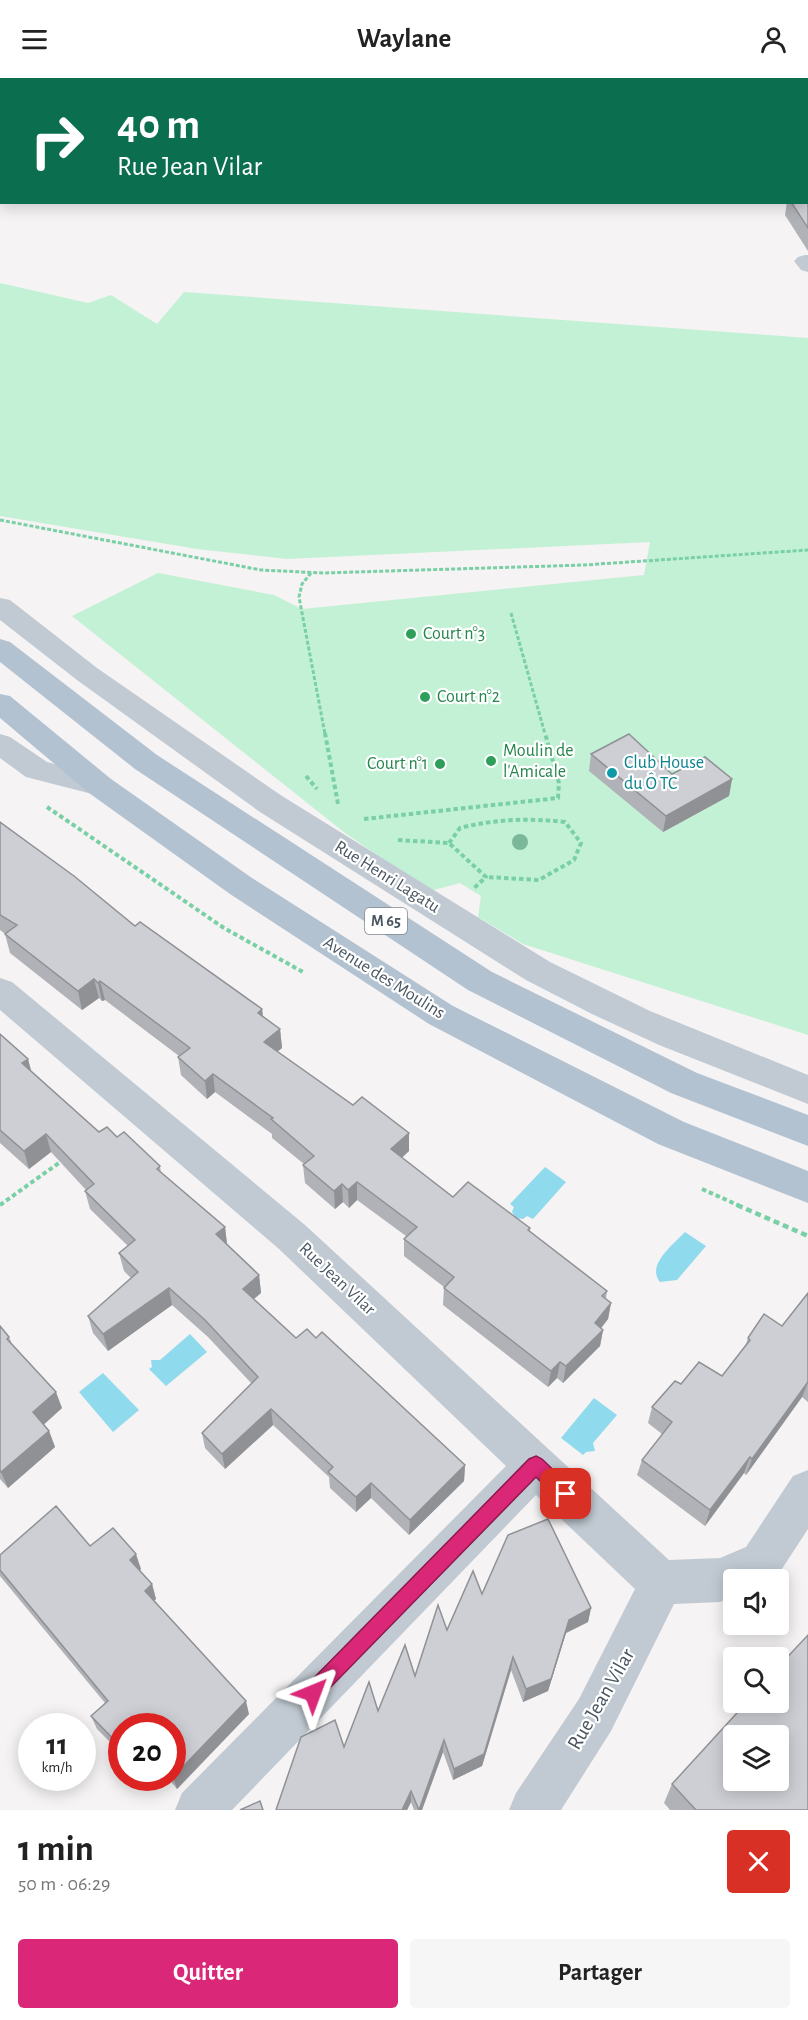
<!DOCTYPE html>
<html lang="fr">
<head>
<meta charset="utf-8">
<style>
  body { margin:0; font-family:"Alegreya Sans",sans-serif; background:#f6f6f6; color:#222; height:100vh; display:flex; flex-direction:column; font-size:22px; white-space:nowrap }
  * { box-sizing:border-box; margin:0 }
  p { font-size:20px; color:#767676 }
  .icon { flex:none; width:33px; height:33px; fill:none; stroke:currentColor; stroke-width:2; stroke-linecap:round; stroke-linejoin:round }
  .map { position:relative; height:1732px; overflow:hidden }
  .drawer { display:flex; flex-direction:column; background:#fff; flex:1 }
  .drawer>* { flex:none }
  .hud { position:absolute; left:0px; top:0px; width:808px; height:126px; box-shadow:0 3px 15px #0003; background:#0b6e4f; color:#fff; overflow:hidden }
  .tools { position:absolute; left:723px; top:1491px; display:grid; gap:12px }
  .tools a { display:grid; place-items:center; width:66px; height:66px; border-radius:6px; background:#fff; box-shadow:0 3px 15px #0003; font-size:30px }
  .speed { position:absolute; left:18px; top:1635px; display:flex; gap:12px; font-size:30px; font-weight:700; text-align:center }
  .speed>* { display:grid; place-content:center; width:78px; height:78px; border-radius:50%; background:#fff; box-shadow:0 3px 15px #0003; line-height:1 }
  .speed small { font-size:15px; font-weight:400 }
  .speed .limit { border:9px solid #d22; background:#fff; color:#111 }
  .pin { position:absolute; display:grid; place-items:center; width:51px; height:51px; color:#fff; margin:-26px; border-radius:12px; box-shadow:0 3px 9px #0006 }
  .me { position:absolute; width:66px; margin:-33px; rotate:44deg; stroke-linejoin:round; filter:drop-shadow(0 0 4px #0008) }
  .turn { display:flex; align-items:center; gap:21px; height:126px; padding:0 18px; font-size:27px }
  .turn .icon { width:78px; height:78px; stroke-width:2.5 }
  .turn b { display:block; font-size:42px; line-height:51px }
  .round { display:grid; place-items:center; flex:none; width:63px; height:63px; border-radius:6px; background:#f6f6f6 }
  .summary { display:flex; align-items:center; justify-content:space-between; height:102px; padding:0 18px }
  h1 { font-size:36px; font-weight:700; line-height:45px }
  .cta { display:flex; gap:12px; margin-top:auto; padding:12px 18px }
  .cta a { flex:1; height:69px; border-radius:6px; background:#db2777; color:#fff; font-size:24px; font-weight:700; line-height:69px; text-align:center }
  .cta a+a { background:#f6f6f6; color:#222 }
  header { display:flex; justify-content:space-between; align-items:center; height:78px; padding:0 18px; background:#fff; font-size:27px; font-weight:700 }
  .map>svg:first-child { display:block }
  .green { fill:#c3f1d5 }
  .water { fill:#90daee }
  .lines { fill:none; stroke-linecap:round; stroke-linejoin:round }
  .path-far2 { stroke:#7ad0a6; stroke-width:3; stroke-dasharray:4 2; stroke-linecap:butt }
  .path-far1 { stroke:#7ad0a6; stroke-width:4; stroke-dasharray:4.5 3; stroke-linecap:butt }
  .path { stroke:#7ad0a6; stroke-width:4.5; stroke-dasharray:6 4; stroke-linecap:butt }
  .minor { fill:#c1cad2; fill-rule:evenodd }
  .major { fill:#b3c2d1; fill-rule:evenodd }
  .tree { fill:#7bb799 }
  .wall { fill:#b0b2b7 }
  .shaded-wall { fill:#909195 }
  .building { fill:#cdcfd5; stroke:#909195; stroke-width:1.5; fill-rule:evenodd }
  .route { fill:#db2777; stroke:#8e194d; stroke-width:1.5 }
  .leisure-dot { fill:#2e9e5b; stroke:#fff; stroke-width:2 }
  .culture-dot { fill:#0f9aa8; stroke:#fff; stroke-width:2 }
  .labels { text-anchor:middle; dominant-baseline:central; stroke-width:4.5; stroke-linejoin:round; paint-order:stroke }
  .shield { fill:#fff; stroke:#808990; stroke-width:1.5 }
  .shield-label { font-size:16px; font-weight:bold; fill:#4a5661 }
  .leisure-label { font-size:18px; fill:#27864d; stroke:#fff; text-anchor:start }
  .culture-label { font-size:18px; fill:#0d838f; stroke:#fff; text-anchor:start }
  .street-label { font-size:18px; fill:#4a5661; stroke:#fff }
  .near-street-label { font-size:21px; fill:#4a5661; stroke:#fff }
</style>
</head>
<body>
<header><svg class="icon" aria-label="menu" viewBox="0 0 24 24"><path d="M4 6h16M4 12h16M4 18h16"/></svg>Waylane<svg class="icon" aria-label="person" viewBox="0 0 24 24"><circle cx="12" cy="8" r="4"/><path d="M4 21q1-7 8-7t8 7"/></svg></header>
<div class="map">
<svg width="808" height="1732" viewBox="0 0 808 1732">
  <rect width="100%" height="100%" fill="#f5f3f3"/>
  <g class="green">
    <path d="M15 0H808V117L807 2 12 1Z"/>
    <path d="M0 205 88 225 111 217 157 246 184 214 808 260V957L523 866 478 839 481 818 460 805 430 813 345 755 72 538 158 495 274 517 302 531 644 497 650 464 287 481 197 471 0 438Z"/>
  </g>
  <g class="water">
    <path d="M545 1089 566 1104 533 1141 527 1138 523 1141 516 1140 512 1134 514 1129 510 1126Z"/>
    <path d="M685 1154 706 1168 677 1202 660 1204C646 1187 673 1167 685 1154Z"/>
    <path d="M190 1256 207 1274 166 1308 149 1291 152 1289 151 1282H160Z"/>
    <path d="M103 1295 139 1332 113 1354 79 1314Z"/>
    <path d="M594 1320 617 1337 593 1365 595 1373 586 1374 583 1377 561 1360Z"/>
  </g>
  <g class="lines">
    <g class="path-far2">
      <path d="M0 442 261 492 323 495 584 487 808 472"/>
      <path d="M311 495 302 506 299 519 325 656"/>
      <path d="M511 535 545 656"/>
    </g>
    <g class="path-far1">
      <path d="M325 655 338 726"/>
      <path d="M306 698 317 711"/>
      <path d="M47 729 224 850 303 894"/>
      <path d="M364 741 558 720 559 705 545 655"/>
      <path d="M398 762 449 765 486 799 473 811"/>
      <path d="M449 765 460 750C495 741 529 740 565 744L581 765 574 782 539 802 486 799"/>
      <path d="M702 1111 740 1128"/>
      <path d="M0 1127 63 1082"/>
    </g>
    <path class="path" d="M737 1127 808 1158"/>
    <g class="minor">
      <path d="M805 177H808V194L801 192 794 183 798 179Z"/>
      <path d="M0 520 10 522 97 590 282 718 550 884 650 933 808 997V1026L659 967 592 936 526 902 260 734 77 602 0 542Z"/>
      <path d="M0 656 10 659 47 684 111 701 115 708 111 715 100 718 26 699 0 680Z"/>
      <path d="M0 900 12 904 305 1147 669 1482 720 1480 746 1469 793 1398 808 1392V1451L776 1500 734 1502V1518L720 1524 674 1526 611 1653 561 1732H509L516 1715 579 1621 635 1511 536 1417 232 1732H175L182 1715 506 1388 279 1171 0 932Z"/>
    </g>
    <g class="major">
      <path d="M0 561 10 564 157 677 492 894 697 995 808 1037V1068L671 1015 468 912 135 691 0 584Z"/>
      <path d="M0 616 10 618 111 701 252 800 453 928 684 1044 808 1093V1125L658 1066 429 946 230 816 89 715 0 640Z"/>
    </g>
  </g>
  <circle class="tree" cx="520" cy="764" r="8"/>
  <g class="wall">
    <path d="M808 119V173L785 137 787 124H807Z"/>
    <path d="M591 676 672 696 732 701 729 718 663 754 589 693Z"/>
    <path d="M0 744 135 848 262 931 263 938 280 951 282 970 277 973 409 1073 402 1080 453 1119 530 1150V1153L607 1213 606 1221 611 1225 608 1241 601 1250 603 1252 600 1268 563 1305 557 1300 548 1309 443 1227 444 1209 404 1178V1161L406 1158 357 1122 349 1130 343 1124 335 1131 305 1105 303 1087 304 1086 272 1060V1056L215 1014 207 1021 181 997 178 979 179 978 105 922 102 923 99 920 82 932 10 875 5 856 0 852Z"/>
    <path d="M0 956 28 981 31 993 99 1054 117 1059 160 1088 161 1095 225 1149 227 1166 259 1197 261 1215 254 1221 296 1260H316L465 1387 464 1403 409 1457 371 1420 356 1434 330 1410 329 1399 273 1347 225 1391 205 1370 202 1355 252 1306 208 1259 172 1227 108 1273 93 1255 88 1238 131 1200 124 1193 119 1175 128 1168 90 1131 85 1113 86 1112 51 1074 29 1091 0 1065Z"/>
    <path d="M808 1215V1324L802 1319 746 1397 744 1395 705 1448 637 1397 642 1382 662 1356 648 1345 652 1329 681 1306 722 1298 745 1269 748 1260 782 1248Z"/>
    <path d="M0 1248 9 1259 12 1266 62 1330 44 1346 49 1353 55 1369 8 1410 0 1401Z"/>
    <path d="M90 1468 141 1491 139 1493 152 1506 156 1521 154 1523 249 1636 177 1711 168 1700H172V1648H122V1676L97 1651 91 1638 105 1625 0 1498V1477Z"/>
    <path d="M482 1516 591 1530 588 1544 566 1555 548 1613 523 1624 511 1592 482 1688 453 1702 443 1674 422 1732H414L411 1724 407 1732H276L344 1669 378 1633 415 1598 447 1552Z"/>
    <path d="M672 1706 808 1732H670L664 1725Z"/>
  </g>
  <g class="shaded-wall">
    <path d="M732 701 729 718 663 754 666 738Z"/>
    <path d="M94 901 99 920 82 932 78 913Z"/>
    <path d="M100 903 105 922 102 923 98 905Z"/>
    <path d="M262 931 264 950 258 935Z"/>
    <path d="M280 951 282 970 266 983 264 964Z"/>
    <path d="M28 981 33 1000 22 985Z"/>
    <path d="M213 996 215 1014 207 1021 205 1003Z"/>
    <path d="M409 1055V1073L391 1089V1071Z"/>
    <path d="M46 1056 51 1074 29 1091 24 1073Z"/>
    <path d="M357 1104V1122L349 1130 348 1112Z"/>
    <path d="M342 1106 343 1124 335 1131 334 1113Z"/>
    <path d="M225 1149 227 1166 216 1156Z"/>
    <path d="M259 1197 261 1215 245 1228 243 1211Z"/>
    <path d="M169 1210 172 1227 108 1273 103 1256Z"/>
    <path d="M611 1225 608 1241 592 1262 595 1245Z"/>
    <path d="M603 1252 600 1268 563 1305 566 1288Z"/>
    <path d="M560 1284 557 1300 548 1309 551 1293Z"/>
    <path d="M808 1304 802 1319 746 1397 752 1381Z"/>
    <path d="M56 1314 62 1330 40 1350 33 1334Z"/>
    <path d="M271 1331 273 1347 225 1391 222 1376Z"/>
    <path d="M49 1353 55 1369 8 1410 1 1394Z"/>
    <path d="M750 1379 744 1395 705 1448 710 1432Z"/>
    <path d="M465 1387 464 1403 409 1457 410 1442Z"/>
    <path d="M371 1405V1420L356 1434V1419Z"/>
    <path d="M136 1476 141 1491 135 1497 130 1482Z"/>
    <path d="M152 1506 156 1521 149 1527 145 1513Z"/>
    <path d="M591 1530 588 1544 566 1555 548 1613 523 1624 526 1611 569 1542Z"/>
    <path d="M513 1579 511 1592 482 1688 453 1702 454 1691Z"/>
    <path d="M246 1623 249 1636 177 1711 173 1699Z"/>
    <path d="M444 1662 443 1674 422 1732H419Z"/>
    <path d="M411 1713V1724L407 1732H402Z"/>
  </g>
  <g class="building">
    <path d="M807 119H808V150L791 124H807Z"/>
    <path d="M629 656 672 696 705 679 732 701 666 738 591 676Z"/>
    <path d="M0 744 74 798 135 848 140 844 262 931 258 935 280 951 264 964 353 1027 362 1019 409 1055 391 1071 453 1119 468 1104 530 1150 528 1152 607 1213 602 1218 611 1225 595 1245 603 1252 566 1288 560 1284 551 1293 444 1210 454 1199 404 1161 417 1149 357 1104 348 1112 342 1106 334 1113 303 1087 314 1078 271 1041 273 1040 213 996 205 1003 178 979 190 970 100 903 98 905 94 901 78 913 5 856 17 847 0 837Z"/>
    <path d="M0 956 28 981 22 985 99 1054 107 1049 117 1059 124 1054 160 1088 157 1091 225 1149 216 1156 259 1197 243 1211 296 1260 307 1251 316 1260 322 1254 465 1387 410 1442 371 1405 356 1419 328 1394 333 1389 271 1331 222 1376 202 1355 258 1299 205 1242 169 1210 103 1256 88 1238 138 1194 119 1175 135 1162 85 1113 94 1106 46 1056 24 1073 0 1052Z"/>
    <path d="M808 1215V1304L752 1381 750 1379 710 1432 642 1382 672 1344 652 1329 675 1303 681 1306 699 1284 722 1298 750 1262 748 1260 764 1236 782 1248Z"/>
    <path d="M0 1248 9 1259 7 1261 56 1314 33 1334 49 1353 1 1394 0 1393Z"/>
    <path d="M56 1428 90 1468 113 1450 136 1476 130 1482 152 1506 145 1513 246 1623 173 1699 172 1648H122V1670L91 1638 108 1623 0 1492V1477Z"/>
    <path d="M548 1441 591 1530 569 1542 551 1601 526 1611 513 1579 484 1676 454 1691 444 1662 419 1732 411 1713 402 1732H276L301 1659 335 1642 344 1669 369 1604 378 1633 405 1567 415 1598 438 1527 447 1552 473 1493 482 1516 508 1457Z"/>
    <path d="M808 1557V1732H696L672 1706 747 1624H778V1589ZM734 1658H778V1702H734Z"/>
    <path d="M260 1723 263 1732H240Z"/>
  </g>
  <path class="route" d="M536 1378 542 1381 572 1410 574 1416 572 1422 566 1425 559 1422 536 1399 319 1621 313 1624 306 1621 303 1615 306 1608 529 1381Z"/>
  <g class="leisure-dot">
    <circle cx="411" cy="556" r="6"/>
    <circle cx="425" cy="619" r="6"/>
    <circle cx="491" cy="683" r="6"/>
    <circle cx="440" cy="686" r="6"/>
  </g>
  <circle class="culture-dot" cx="612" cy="695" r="6"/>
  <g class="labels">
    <rect class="shield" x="365" y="830" width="42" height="26" rx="4.5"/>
    <g class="shield-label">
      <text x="386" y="843">M 65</text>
    </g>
    <g class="leisure-label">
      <text x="423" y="556">Court n°3</text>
      <text x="437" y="619">Court n°2</text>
      <text x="503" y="673">Moulin de<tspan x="503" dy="21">l'Amicale</tspan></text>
      <text x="428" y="686" text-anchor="end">Court n°1</text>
    </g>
    <g class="culture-label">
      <text x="624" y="685">Club House<tspan x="624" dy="21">du Ô TC</tspan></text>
    </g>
    <g class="street-label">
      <text transform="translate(387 799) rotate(32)">Rue Henri Lagatu</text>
      <text transform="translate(384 900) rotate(32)">Avenue des Moulins</text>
      <text transform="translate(337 1201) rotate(43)">Rue Jean Vilar</text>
    </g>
    <g class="near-street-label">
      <text transform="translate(601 1621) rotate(-60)">Rue Jean Vilar</text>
    </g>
  </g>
</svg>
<div class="tools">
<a><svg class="icon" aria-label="sound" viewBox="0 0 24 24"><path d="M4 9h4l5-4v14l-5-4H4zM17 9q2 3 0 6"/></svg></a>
<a><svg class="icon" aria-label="search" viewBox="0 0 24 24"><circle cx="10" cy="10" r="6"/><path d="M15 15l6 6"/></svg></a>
<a><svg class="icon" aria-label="layers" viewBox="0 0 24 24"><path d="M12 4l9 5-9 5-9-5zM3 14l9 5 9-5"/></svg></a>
</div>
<div class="speed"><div>11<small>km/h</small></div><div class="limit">20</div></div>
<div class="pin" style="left:566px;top:1416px;background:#d93025"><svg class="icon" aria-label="arrive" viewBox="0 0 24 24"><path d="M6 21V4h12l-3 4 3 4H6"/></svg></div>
<svg class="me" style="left:313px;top:1615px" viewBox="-20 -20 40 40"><path d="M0-17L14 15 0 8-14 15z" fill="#db2777" stroke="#fff" stroke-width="4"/></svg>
<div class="hud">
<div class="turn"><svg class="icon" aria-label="right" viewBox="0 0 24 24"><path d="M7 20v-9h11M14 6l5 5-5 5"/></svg><div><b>40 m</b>Rue Jean Vilar</div></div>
</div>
</div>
<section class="drawer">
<div class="summary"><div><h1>1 min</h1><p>50 m · 06:29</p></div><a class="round" style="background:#d93025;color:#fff"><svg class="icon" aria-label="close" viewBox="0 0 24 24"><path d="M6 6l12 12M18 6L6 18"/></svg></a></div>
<div class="cta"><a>Quitter</a><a>Partager</a></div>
</section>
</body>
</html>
